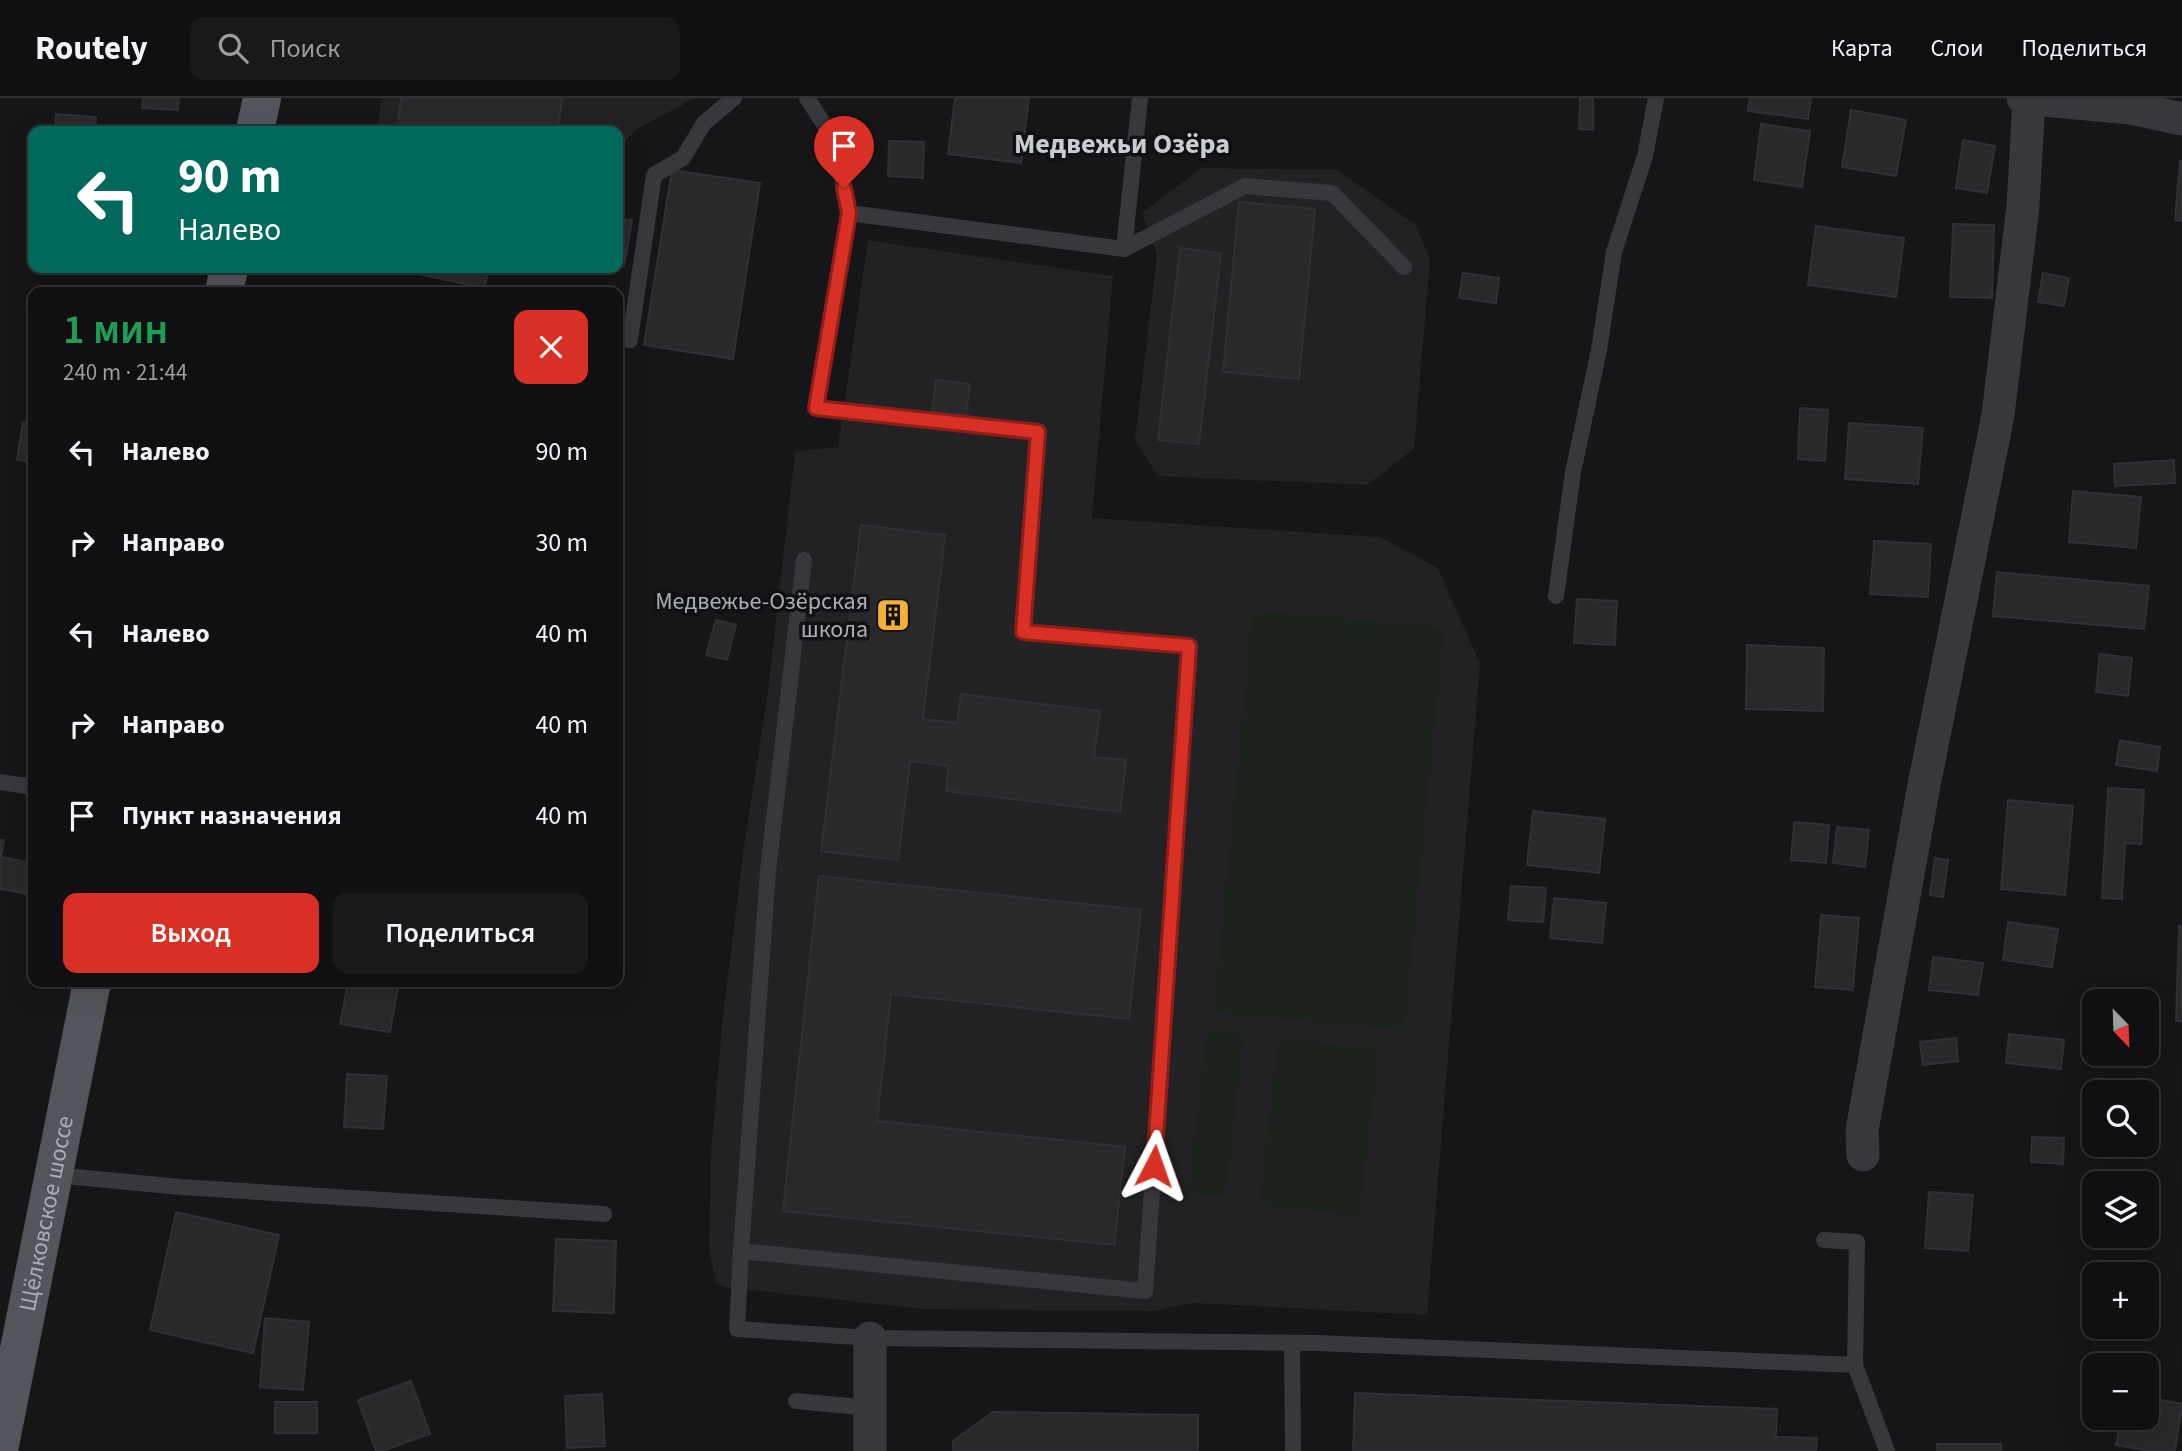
<!DOCTYPE html>
<html lang="ru">
<head>
<meta charset="utf-8">
<style>
  body { margin:0; font-family:"Source Sans 3",sans-serif; background:#19191b; color:#f1f3f6; height:100vh; display:flex; flex-direction:column; font-size:26px; white-space:nowrap }
  * { box-sizing:border-box; margin:0 }
  p { font-size:23px; color:#9c9d9f }
  .icon { flex:none; width:38px; height:38px; fill:none; stroke:currentColor; stroke-width:2; stroke-linecap:round; stroke-linejoin:round }
  .map { position:relative; flex:1; overflow:hidden }
  .panel { position:absolute; left:28px; top:189px; width:595px; height:700px; display:flex; flex-direction:column; background:#101012; border-radius:14px; box-shadow:0 7px 28px #0002,0 0 0 2px #303032 }
  .panel>* { flex:none }
  .hud { position:absolute; left:28px; top:28px; width:595px; height:147px; border-radius:14px; box-shadow:0 7px 28px #0002,0 0 0 2px #303032; background:#00695c; color:#fff; overflow:hidden }
  .needle { width:46px; rotate:157deg }
  .fabs { position:absolute; left:2082px; top:891px; display:grid; gap:14px }
  .fabs a { display:grid; place-items:center; width:77px; height:77px; border-radius:14px; background:#101012; box-shadow:0 7px 28px #0002,0 0 0 2px #303032; font-size:35px }
  .pin { position:absolute; display:grid; place-items:center; width:60px; height:60px; color:#fff; margin:-72px -30px; border-radius:50% 50% 50% 0; rotate:-45deg; box-shadow:0 0 7px #0007 }
  .pin .icon { rotate:45deg }
  .me { position:absolute; width:77px; margin:-38px; rotate:4deg; stroke-linejoin:round; filter:drop-shadow(0 0 5px #0008) }
  .turn { display:flex; align-items:center; gap:24px; height:147px; padding:0 35px; font-size:32px }
  .turn .icon { width:91px; height:91px; stroke-width:2.5 }
  .turn b { display:block; font-size:49px; line-height:60px }
  .round { display:grid; place-items:center; flex:none; width:74px; height:74px; border-radius:14px; background:#19191b }
  .summary { display:flex; align-items:center; justify-content:space-between; height:119px; padding:0 35px }
  h1 { font-size:42px; font-weight:600; line-height:52px; color:#1e9e55 }
  .action { display:flex; gap:14px; margin-top:auto; padding:14px 35px }
  .action a { flex:1; height:80px; border-radius:14px; background:#d93025; color:#fff; font-size:28px; font-weight:600; line-height:80px; text-align:center }
  .action a+a { background:#19191b; color:#f1f3f6 }
  ul { padding:0; list-style:none }
  li { display:flex; align-items:center; gap:21px; height:91px; padding:0 35px }
  li div { flex:1 }
  li b { display:block; font-size:26px }
  li em { font-style:normal }
  header { display:flex; align-items:center; gap:42px; box-sizing:border-box; height:98px; padding:0 35px; background:#101012; border-bottom:2px solid #303032 }
  header strong { font-size:33px }
  nav { display:flex; gap:38px; margin-inline-start:auto; font-size:24px }
  .search { width:490px; height:63px; background:#19191b; display:flex; align-items:center; gap:18px; box-sizing:border-box; padding:0 24px; border-radius:14px; color:#9c9d9f; font-size:26px }
  .map>svg:first-child { display:block }
  .built { fill:#222225 }
  .green { fill:#1c231d }
  .building { fill:#29292c; stroke:#303034; stroke-width:2 }
  .lines { fill:none; stroke-linecap:round; stroke-linejoin:round }
  .service { stroke:#37383d; stroke-width:16 }
  .minor { stroke:#37383d; stroke-width:33 }
  .primary { stroke:#53555c; stroke-width:38 }
  .route-casing { stroke:#8d1f18; stroke-width:18 }
  .route { stroke:#d93025; stroke-width:12 }
  .labels { text-anchor:middle; dominant-baseline:central; stroke-width:7; stroke-linejoin:round; paint-order:stroke }
  .poi-label { font-size:24px; fill:#a8adb8; stroke:#111113; text-anchor:end }
  .street-label { font-size:24px; fill:#a8adb8; stroke:#111113 }
  .quarter-label { font-size:28px; font-weight:bold; fill:#c9ccd4; stroke:#111113 }
</style>
</head>
<body>
<header>
<strong>Routely</strong>
<div class="search"><svg class="icon" aria-label="search" viewBox="0 0 24 24"><circle cx="10" cy="10" r="6"/><path d="M15 15l6 6"/></svg>Поиск</div>
<nav><a>Карта</a><a>Слои</a><a>Поделиться</a></nav>
</header>
<div class="map">
<svg width="2182" height="1353" viewBox="0 0 2182 1353">
  <rect width="100%" height="100%" fill="#161618"/>
  <g class="built">
    <path d="M382 0H695L637 31 618 50V33H377Z"/>
    <path d="M1202 70 1337 72 1416 127 1430 162 1414 351 1367 387 1158 378 1135 342 1157 157 1142 115Z"/>
    <path d="M868 142 1113 178 1092 420 1380 439 1438 470 1480 566 1427 1217 1192 1205 1154 1213 923 1211 723 1189 716 1184 709 1153 711 1056 722 927 744 748 768 594 795 354 838 349Z"/>
  </g>
  <g class="green">
    <path d="M1253 512 1444 530 1404 932 1214 914Z"/>
    <path d="M1207 933 1244 936 1225 1099 1188 1095Z"/>
    <path d="M1279 940 1379 952 1359 1118 1259 1106Z"/>
  </g>
  <g class="building">
    <path d="M143 0H179L178 12 142 10Z"/>
    <path d="M401 0H562L558 33H397Z"/>
    <path d="M955 0H1029L1021 65 948 56Z"/>
    <path d="M1580 0H1593V32L1579 31Z"/>
    <path d="M1750 0H1811L1808 21 1748 13Z"/>
    <path d="M1851 12 1906 22 1896 78 1842 69Z"/>
    <path d="M56 16 96 19 95 33H55Z"/>
    <path d="M1761 26 1810 33 1802 89 1754 82Z"/>
    <path d="M1963 42 1995 48 1987 95 1956 90Z"/>
    <path d="M889 43 924 44 923 80 888 78Z"/>
    <path d="M2180 63H2182V123L2175 122Z"/>
    <path d="M672 72 760 85 733 261 644 247Z"/>
    <path d="M1239 104 1315 111 1299 281 1223 274Z"/>
    <path d="M618 120 632 122 624 168 618 167Z"/>
    <path d="M1953 126 1994 127 1992 200 1950 199Z"/>
    <path d="M1816 128 1904 140 1896 199 1808 187Z"/>
    <path d="M1180 150 1221 155 1199 346 1158 342Z"/>
    <path d="M409 170H489L484 190 409 174Z"/>
    <path d="M1463 175 1499 180 1496 205 1459 200Z"/>
    <path d="M2043 175 2069 180 2064 208 2038 204Z"/>
    <path d="M936 282 970 286 966 317 932 314Z"/>
    <path d="M1800 310 1828 312 1825 363 1798 361Z"/>
    <path d="M23 324 33 325V364L17 362Z"/>
    <path d="M1849 325 1923 330 1918 386 1845 381Z"/>
    <path d="M2174 362 2175 385 2115 388 2114 366Z"/>
    <path d="M2073 393 2141 399 2136 450 2069 444Z"/>
    <path d="M861 427 945 437 923 621 957 625 961 596 1100 613 1094 659 1126 662 1120 714 946 693 949 668 910 663 898 762 821 753Z"/>
    <path d="M1874 443 1931 446 1928 499 1870 496Z"/>
    <path d="M1997 474 2149 488 2144 531 1993 518Z"/>
    <path d="M1577 501 1617 503 1615 547 1574 545Z"/>
    <path d="M716 522 736 527 727 562 706 557Z"/>
    <path d="M1747 547 1824 550 1823 613 1746 611Z"/>
    <path d="M2100 556 2132 560 2128 598 2096 594Z"/>
    <path d="M2120 642 2160 649 2157 673 2116 667Z"/>
    <path d="M2108 690 2144 692 2141 746 2125 745 2122 801 2102 800Z"/>
    <path d="M2008 702 2073 708 2065 797 2001 791Z"/>
    <path d="M1533 713 1605 721 1599 775 1527 767Z"/>
    <path d="M1794 724 1829 727 1826 765 1791 762Z"/>
    <path d="M1837 729 1869 732 1865 769 1833 765Z"/>
    <path d="M0 742H4L1 759 33 765V797L0 791Z"/>
    <path d="M1935 760 1948 762 1943 799 1930 797Z"/>
    <path d="M819 778 1141 812 1129 921 891 896 877 1023 1125 1049 1114 1147 783 1113Z"/>
    <path d="M1511 788 1546 790 1543 824 1508 822Z"/>
    <path d="M1554 800 1606 805 1602 845 1550 840Z"/>
    <path d="M1821 817 1859 820 1853 892 1815 889Z"/>
    <path d="M2008 824 2058 831 2052 869 2003 862Z"/>
    <path d="M2179 828H2182V923H2176Z"/>
    <path d="M1933 859 1983 865 1978 897 1929 892Z"/>
    <path d="M348 884H399L390 934 340 926Z"/>
    <path d="M2009 936 2064 942 2061 971 2006 965Z"/>
    <path d="M1956 940 1958 963 1923 967 1920 944Z"/>
    <path d="M347 976 387 978 383 1031 344 1029Z"/>
    <path d="M2032 1039 2064 1040 2063 1066 2031 1064Z"/>
    <path d="M1929 1094 1973 1097 1968 1153 1925 1150Z"/>
    <path d="M176 1114 279 1137 253 1255 150 1232Z"/>
    <path d="M556 1141 616 1143 614 1215 553 1213Z"/>
    <path d="M265 1220 309 1224 303 1292 260 1289Z"/>
    <path d="M411 1283 430 1336 382 1353H376L358 1302Z"/>
    <path d="M1355 1295 1777 1311 1776 1339 1817 1340 1816 1353H1353Z"/>
    <path d="M602 1296 605 1348 567 1350 565 1298Z"/>
    <path d="M2147 1299 2182 1306 2175 1353H2150L2116 1347 2121 1320H2147Z"/>
    <rect x="275" y="1304" width="42" height="31"/>
    <path d="M993 1314 1198 1317V1353H953V1343Z"/>
    <rect x="1937" y="1346" width="64" height="7"/>
  </g>
  <g class="lines">
    <g class="service">
      <path d="M807 0 834 42 849 115 1124 151 1140 0"/>
      <path d="M1124 151 1245 88 1332 95 1404 169"/>
      <path d="M630 242 654 77 683 60 704 25 734 0"/>
      <path d="M804 462 768 773 741 1153 1145 1193 1190 548 1023 533 1038 334 816 310 849 115"/>
      <path d="M1556 498 1573 374 1599 252 1614 154 1645 58 1656 0"/>
      <path d="M0 684 33 689"/>
      <path d="M54 1077 181 1089 604 1116"/>
      <path d="M1824 1142 1857 1144 1855 1267"/>
      <path d="M741 1153 737 1231 870 1240 1316 1245 1855 1267 1887 1353"/>
      <path d="M1292 1246 1293 1353"/>
      <path d="M796 1303 870 1310"/>
    </g>
    <g class="minor">
      <path d="M2023 0 2131 10 2182 21"/>
      <path d="M1863 1057 1862 1032 1924 687 1998 317 2023 108 2029 2"/>
      <path d="M870 1353V1240"/>
    </g>
    <g class="primary">
      <path d="M255 33 262 0"/>
      <path d="M224 194 229 170"/>
      <path id="s1" d="M0 1347 92 884"/>
    </g>
  </g>
  <g class="lines">
    <g class="route-casing">
      <path id="route" d="M844 90 849 115 816 310 1038 334 1023 534 1189 548 1154 1068"/>
    </g>
    <use href="#route" class="route"/>
  </g>
  <defs>
    <g id="building-square" transform="scale(1.75)"><rect x="-9" y="-9" width="18" height="18" rx="4" fill="#f2b134" stroke="#111113"/><path d="M-4-6H4V6H1V3H-1V6H-4ZM-2.5-4.3h1.7v1.8h-1.7ZM.8-4.3h1.7v1.8H.8ZM-2.5-1h1.7V.8h-1.7ZM.8-1h1.7V.8H.8Z" fill="#111"/></g>
  </defs>
  <g fill-rule="evenodd">
    <use href="#building-square" x="893" y="517"/>
  </g>
  <g class="labels">
    <g class="poi-label">
      <text x="868" y="503">Медвежье-Озёрская<tspan x="868" dy="28">школа</tspan></text>
    </g>
    <g class="street-label">
      <text stroke="none"><textPath href="#s1" startOffset="236">Щёлковское шоссе</textPath></text>
    </g>
    <g class="quarter-label">
      <text x="1122" y="46">Медвежьи Озёра</text>
    </g>
  </g>
</svg>
<div class="fabs">
<a><svg class="needle" viewBox="-14 -14 28 28"><path d="M0-13l5 13h-10z" fill="#e53935"/><path d="M0 13l5-13h-10z" fill="#9c9d9f"/></svg></a>
<a><svg class="icon" aria-label="search" viewBox="0 0 24 24"><circle cx="10" cy="10" r="6"/><path d="M15 15l6 6"/></svg></a>
<a><svg class="icon" aria-label="layers" viewBox="0 0 24 24"><path d="M12 4l9 5-9 5-9-5zM3 14l9 5 9-5"/></svg></a>
<a>+</a>
<a>−</a>
</div>
<div class="pin" style="left:844px;top:90px;background:#d93025"><svg class="icon" aria-label="arrive" viewBox="0 0 24 24"><path d="M6 21V4h12l-3 4 3 4H6"/></svg></div>
<svg class="me" style="left:1154px;top:1068px" viewBox="-20 -20 40 40"><path d="M0-17L14 15 0 8-14 15z" fill="#d93025" stroke="#fff" stroke-width="4"/></svg>
<div class="hud">
<div class="turn"><svg class="icon" aria-label="left" viewBox="0 0 24 24"><path d="M17 20v-9H6M10 6l-5 5 5 5"/></svg><div><b>90 m</b>Налево</div></div>
</div>
<section class="panel">
<div class="summary"><div><h1>1 мин</h1><p>240 m · 21:44</p></div><a class="round" style="background:#d93025;color:#fff"><svg class="icon" aria-label="close" viewBox="0 0 24 24"><path d="M6 6l12 12M18 6L6 18"/></svg></a></div>
<ul>
<li><svg class="icon" aria-label="left" viewBox="0 0 24 24"><path d="M17 20v-9H6M10 6l-5 5 5 5"/></svg><div><b>Налево</b></div><em>90 m</em></li>
<li><svg class="icon" aria-label="right" viewBox="0 0 24 24"><path d="M7 20v-9h11M14 6l5 5-5 5"/></svg><div><b>Направо</b></div><em>30 m</em></li>
<li><svg class="icon" aria-label="left" viewBox="0 0 24 24"><path d="M17 20v-9H6M10 6l-5 5 5 5"/></svg><div><b>Налево</b></div><em>40 m</em></li>
<li><svg class="icon" aria-label="right" viewBox="0 0 24 24"><path d="M7 20v-9h11M14 6l5 5-5 5"/></svg><div><b>Направо</b></div><em>40 m</em></li>
<li><svg class="icon" aria-label="arrive" viewBox="0 0 24 24"><path d="M6 21V4h12l-3 4 3 4H6"/></svg><div><b>Пункт назначения</b></div><em>40 m</em></li>
</ul>
<div class="action"><a>Выход</a><a>Поделиться</a></div>
</section>
</div>
</body>
</html>
